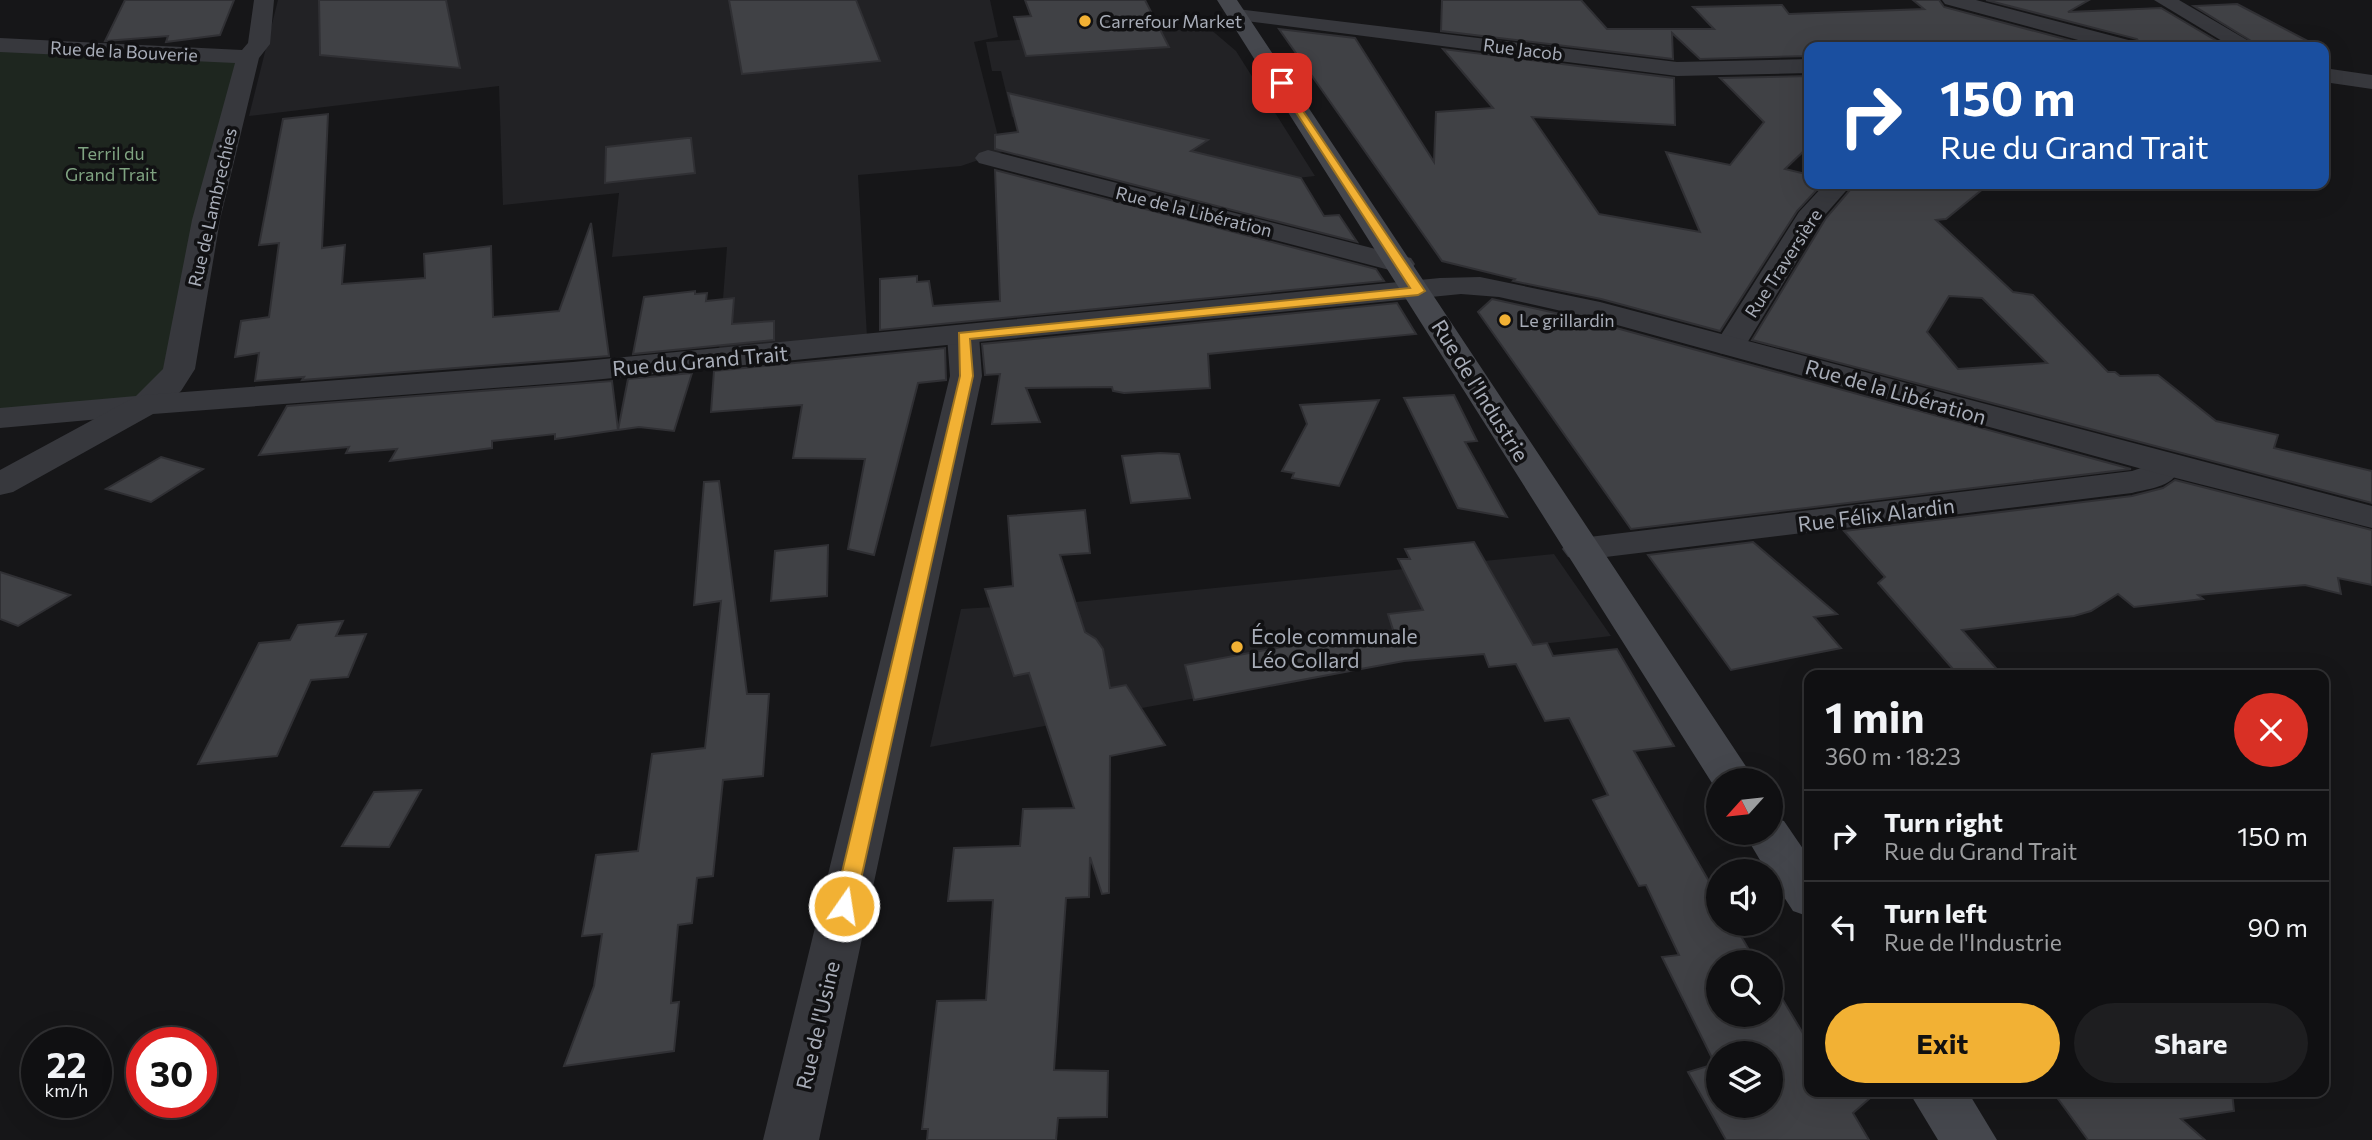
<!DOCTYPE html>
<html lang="en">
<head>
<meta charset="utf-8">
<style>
  body { margin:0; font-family:Commissioner,sans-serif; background:#1e1e20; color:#f1f3f6; height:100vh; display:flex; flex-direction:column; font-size:26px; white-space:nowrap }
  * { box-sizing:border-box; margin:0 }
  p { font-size:23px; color:#9c9d9f }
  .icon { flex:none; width:38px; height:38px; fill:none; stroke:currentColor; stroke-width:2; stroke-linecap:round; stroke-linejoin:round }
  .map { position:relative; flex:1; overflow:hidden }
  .details { position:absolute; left:1804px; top:670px; width:525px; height:427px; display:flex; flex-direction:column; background:#101012; border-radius:14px; box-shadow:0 7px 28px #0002,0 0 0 2px #303032 }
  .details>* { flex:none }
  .guide { position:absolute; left:1804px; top:42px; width:525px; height:147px; border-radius:14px; box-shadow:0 7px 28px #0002,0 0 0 2px #303032; background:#1a4fa0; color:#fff; overflow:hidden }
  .needle { width:46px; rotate:243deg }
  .fabs { position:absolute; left:1706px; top:768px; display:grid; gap:14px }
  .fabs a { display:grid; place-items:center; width:77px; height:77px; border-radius:50%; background:#101012; box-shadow:0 7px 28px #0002,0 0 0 2px #303032; font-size:35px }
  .speed { position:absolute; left:21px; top:1027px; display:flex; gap:14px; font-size:35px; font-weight:700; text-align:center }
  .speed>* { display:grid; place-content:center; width:91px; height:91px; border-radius:50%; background:#101012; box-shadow:0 7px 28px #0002,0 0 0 2px #303032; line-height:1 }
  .speed small { font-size:18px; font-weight:400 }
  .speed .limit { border:10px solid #d22; background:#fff; color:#111 }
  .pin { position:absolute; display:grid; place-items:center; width:60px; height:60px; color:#fff; margin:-30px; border-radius:14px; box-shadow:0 4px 10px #0006 }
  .me { position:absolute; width:77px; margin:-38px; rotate:13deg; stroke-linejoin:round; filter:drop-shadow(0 0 5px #0008) }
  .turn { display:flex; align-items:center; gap:24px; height:147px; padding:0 21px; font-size:32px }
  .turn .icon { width:91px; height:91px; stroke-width:2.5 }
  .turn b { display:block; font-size:49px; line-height:60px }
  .round { display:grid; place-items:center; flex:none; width:74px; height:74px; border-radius:37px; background:#1e1e20 }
  .summary { display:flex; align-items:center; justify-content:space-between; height:119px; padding:0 21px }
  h1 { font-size:42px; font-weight:700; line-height:52px }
  .cta { display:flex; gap:14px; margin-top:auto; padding:14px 21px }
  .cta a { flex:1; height:80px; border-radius:42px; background:#f2b134; color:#111; font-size:28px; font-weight:700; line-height:80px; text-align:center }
  .cta a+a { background:#1e1e20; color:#f1f3f6 }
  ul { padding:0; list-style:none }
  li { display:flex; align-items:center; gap:21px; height:91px; padding:0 21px; border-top:2px solid #303032 }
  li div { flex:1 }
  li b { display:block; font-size:26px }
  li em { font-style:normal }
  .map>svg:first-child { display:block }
  .built { fill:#222225 }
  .green { fill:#1e261f }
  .building { fill:#404145; stroke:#303034; stroke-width:2; fill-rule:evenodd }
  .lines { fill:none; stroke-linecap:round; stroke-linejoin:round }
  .minor { fill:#37383d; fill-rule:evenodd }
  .tertiary { fill:#37383d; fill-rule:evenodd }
  .secondary { fill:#45474d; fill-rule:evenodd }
  .route { fill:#f2b134; stroke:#9d7322; stroke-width:2 }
  .poi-dot { fill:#f2b134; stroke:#111113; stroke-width:2.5 }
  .labels { text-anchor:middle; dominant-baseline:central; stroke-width:7; stroke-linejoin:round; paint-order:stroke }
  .far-poi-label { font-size:18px; fill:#a8adb8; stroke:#111113; text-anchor:start }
  .far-street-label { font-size:18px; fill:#a8adb8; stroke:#111113 }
  .far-park-label { font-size:18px; fill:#7fa381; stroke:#111113 }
  .street-label { font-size:21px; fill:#a8adb8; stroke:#111113 }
  .poi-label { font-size:21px; fill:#a8adb8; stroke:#111113; text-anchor:start }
</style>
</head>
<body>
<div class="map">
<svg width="2372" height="1140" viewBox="0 0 2372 1140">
  <rect width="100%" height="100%" fill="#161618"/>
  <g class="built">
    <path d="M278 0H990L998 37 974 42 1002 152 961 166 858 175 867 337 719 351 727 247 612 257 619 193 503 205 499 86 249 116Z"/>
    <path d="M1209 28 1236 51 1315 176 1260 182 1247 174 1012 117 1001 71H992L986 42Z"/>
    <path d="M1554 554 1611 636 1402 660 930 747 961 609 1076 602Z"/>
  </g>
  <path class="green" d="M0 45 248 57 179 369 145 405 0 418Z"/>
  <g class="building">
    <path d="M125 0H234L220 35 166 42 168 36 105 41Z"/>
    <path d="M319 0H446L460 68 320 55Z"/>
    <path d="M729 0H856L880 61 742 74Z"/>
    <path d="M1025 0H1145L1169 47 1026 56 1014 17 1031 16Z"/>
    <path d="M1442 0H1581L1607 29H1714L1693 7 1782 5 1789 14 1924 9 1913 0H1939L1944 7 2095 47H1810V56L1700 59 1672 33 1673 59 1441 31Z"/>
    <path d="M1986 0H2089L2068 12 2161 8 2227 47H2142L2137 39Z"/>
    <path d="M2237 4 2319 47H2261L2194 6Z"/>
    <path d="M1279 29 1355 38 1434 162 1436 112 1493 108 1443 49 1674 78 1675 125 1532 117 1599 214 1700 232 1666 152 1730 165 1764 122 1720 78 1810 76V145L1785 169 1810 175V184H1822L1797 211 1720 331 1601 299 1513 281 1515 279 1442 261Z"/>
    <path d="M1008 93 1208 140 1191 151 1301 178 1324 216 1339 215 1357 242 995 149V135L1018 132Z"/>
    <path d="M328 114 322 248 345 245 342 284 425 278 424 254 491 246 493 317 559 311 591 223 609 356 302 380 304 377 255 381 259 353 235 357 241 321 269 317 279 243 259 245 283 119Z"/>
    <path d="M687 138H691L695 173 605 183 606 147Z"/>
    <path d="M995 170 1376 269 1384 281 880 330V279L917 276V282L929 281 933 306 1000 301Z"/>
    <path d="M1855 184H1989L1946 219 1936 220 2013 292 2033 295 2108 372H2115L2120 376 2158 375 2216 421 2278 435 2274 448 2372 471V503L1752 340 1826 218ZM1949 296 1982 298 2047 363 1958 369 1927 332Z"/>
    <path d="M695 291V294L707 293 706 301 734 298 732 324 774 321V340L633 354 644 297Z"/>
    <path d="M1492 299 1587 320 2131 469 1631 529 1478 312Z"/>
    <path d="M1397 303 1416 334 1208 354 1210 388 1124 393 1113 391 1112 387 1026 388 1040 422 992 424 1000 374 985 375 982 344Z"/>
    <path d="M945 348 946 380 918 383 874 555 848 549 865 459 793 458 802 405 711 412 714 371Z"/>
    <path d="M692 373 674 431 639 427 618 430 628 379Z"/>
    <path d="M612 381 618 430 555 439V434L492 441V448L390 461 397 449 346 453 349 447 259 455 287 406Z"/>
    <path d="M1454 395 1477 441 1465 442 1507 517 1458 508 1404 398Z"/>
    <path d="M1379 400 1339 486 1292 478 1294 473 1282 471 1307 424 1300 405Z"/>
    <path d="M1160 453 1179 454 1190 498 1131 503 1122 456Z"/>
    <path d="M161 457 203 469 151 502 106 489Z"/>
    <path d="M2175 480 2372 530V585L2338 578 2341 594 2305 585 2198 595 2203 599 2134 607 2118 594 2091 611 2074 616 1962 630 2003 676H1959L1878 583 1885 577 1844 531 2132 496 2163 488Z"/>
    <path d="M719 481 747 694H769L763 776 723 780 713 876 697 878 692 923 678 925 671 1003 679 1002 674 1051 564 1066 594 986 602 934 582 936 596 855 638 851 652 754 705 748 721 601 694 605 704 482Z"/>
    <path d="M1085 510 1090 553 1060 555 1085 632 1096 639 1103 649 1110 688 1126 685 1165 745 1110 756 1109 893 1102 894 1090 857 1089 897 1066 898 1054 1070 1108 1071 1107 1117 1058 1118 1056 1140H927L928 1129H922L937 1001 986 1000 993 900 948 901 954 848 1020 846 1023 809 1074 808 1029 673 1014 676 985 589 1013 586 1008 516Z"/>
    <path d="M1474 542 1533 645 1547 643 1553 656 1617 649 1674 746 1634 751 1718 897V924H1734L1756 962H1718V1015H1771V980L1810 1045V1092H1877L1853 1113 1869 1140H1726L1688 1072 1715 1064 1662 957 1679 955 1646 885 1639 886 1593 800 1608 795 1569 718 1545 721 1516 664 1489 667 1484 654 1404 661 1194 700 1185 665 1303 643 1394 633 1388 614 1423 610 1398 559H1410L1405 549ZM1718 1054H1771V1106H1718Z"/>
    <path d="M1753 542 1837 614 1814 617 1841 648 1731 670 1648 555Z"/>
    <path d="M828 545 827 596 771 601 775 551Z"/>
    <path d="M0 572 37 584 70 595 18 626 0 619Z"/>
    <path d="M343 621 336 636 366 634 348 677 311 680 277 756 198 764 259 643 290 640 298 625Z"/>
    <path d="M421 790 389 847 342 846 374 792Z"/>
    <path d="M2053 1092H2232L2234 1111 2181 1119 2205 1140H2088Z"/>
  </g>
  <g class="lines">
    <g class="minor">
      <path d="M254 0H274L270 44 259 58 220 220 195 369 181 391 157 412 145 415 0 428V408L136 396 163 369 192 220 235 63 0 52V38L242 50 248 43Z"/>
      <path d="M1942 0H1976L2136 42 2139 47H2104L1945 4Z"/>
      <path d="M2154 0H2179L2259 47H2232Z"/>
      <path d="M1237 9 1677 62 1810 59V73L1677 76 1230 19 1227 15 1230 11Z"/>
      <path d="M2324 68 2372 75V89L2324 82Z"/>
      <path d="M988 150 1411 258 1415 264 1411 270 1401 273 979 163 975 158 979 153Z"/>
      <path d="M1825 184H1852L1824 216 1741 353 1730 355 1719 353 1714 346 1799 212Z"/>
      <path d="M963 327 974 329 979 336 982 376 819 1140H763L950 376 947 336 952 329Z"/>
      <path d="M2162 453 2174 457 2180 464C2177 487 2151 488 2132 493L1581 560 1568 557 1562 549 1568 541 1581 538 2132 471 2144 467 2150 457Z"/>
    </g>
    <path class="tertiary" d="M1480 277 1600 302 2372 506V528L2164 475 1588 317 1499 297 1461 294 573 382 153 414 13 492 0 495V470L133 398 145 395 573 362 1440 278Z"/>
    <g class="secondary">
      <path d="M1217 0H1237L1755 780H1718L1717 791Z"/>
      <path d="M1771 817 1784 821 1810 859V917L1793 911 1771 877V872H1767L1744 833H1771Z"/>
      <path d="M1909 1092H1968L1997 1140H1938Z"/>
    </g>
  </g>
  <path class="route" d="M1282 80 1425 291 1418 295 970 339 973 376 855 906 852 911H837L834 906 960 376 959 333 1410 288 1277 83Z"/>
  <g class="poi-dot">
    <circle cx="1085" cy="21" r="7"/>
    <circle cx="1505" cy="320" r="7"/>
    <circle cx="1237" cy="647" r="7"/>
  </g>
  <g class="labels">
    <g class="far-poi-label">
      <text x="1099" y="21">Carrefour Market</text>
      <text x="1519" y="320">Le grillardin</text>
    </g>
    <g class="far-street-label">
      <text transform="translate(1523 49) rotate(7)">Rue Jacob</text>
      <text transform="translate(124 51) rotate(3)">Rue de la Bouverie</text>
      <text transform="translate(212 207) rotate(-77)">Rue de Lambrechies</text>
      <text transform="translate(1194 211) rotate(14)">Rue de la Libération</text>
      <text transform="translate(1783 263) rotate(-57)">Rue Traversière</text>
    </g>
    <g class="far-park-label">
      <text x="111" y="153">Terril du<tspan x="111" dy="21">Grand Trait</tspan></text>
    </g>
    <g class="street-label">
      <text transform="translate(700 360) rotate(-5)">Rue du Grand Trait</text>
      <text transform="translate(1481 390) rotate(58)">Rue de l'Industrie</text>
      <text transform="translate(1896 391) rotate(16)">Rue de la Libération</text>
      <text transform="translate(1876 514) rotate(-7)">Rue Félix Alardin</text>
      <text transform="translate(817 1025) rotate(-77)">Rue de l'Usine</text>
    </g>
    <g class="poi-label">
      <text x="1251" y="635">École communale<tspan x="1251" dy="24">Léo Collard</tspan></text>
    </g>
  </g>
</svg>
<div class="fabs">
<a><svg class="needle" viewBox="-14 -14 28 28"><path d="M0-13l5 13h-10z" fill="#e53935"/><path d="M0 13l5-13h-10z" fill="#9c9d9f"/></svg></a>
<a><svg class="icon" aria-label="sound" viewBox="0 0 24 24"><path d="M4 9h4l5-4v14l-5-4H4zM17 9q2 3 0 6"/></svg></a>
<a><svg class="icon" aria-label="search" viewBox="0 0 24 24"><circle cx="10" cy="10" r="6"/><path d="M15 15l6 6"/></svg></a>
<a><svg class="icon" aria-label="layers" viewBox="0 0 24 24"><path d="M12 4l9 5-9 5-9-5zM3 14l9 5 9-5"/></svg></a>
</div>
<div class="speed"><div>22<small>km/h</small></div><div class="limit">30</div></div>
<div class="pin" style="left:1282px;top:83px;background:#d93025"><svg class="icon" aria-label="arrive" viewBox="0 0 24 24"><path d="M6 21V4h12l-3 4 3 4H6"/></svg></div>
<svg class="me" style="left:844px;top:906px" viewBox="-20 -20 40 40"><circle r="17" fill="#f2b134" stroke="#fff" stroke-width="3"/><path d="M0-11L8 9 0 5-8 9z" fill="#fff"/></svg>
<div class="guide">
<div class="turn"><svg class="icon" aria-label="right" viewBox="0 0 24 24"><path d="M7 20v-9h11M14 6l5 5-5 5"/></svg><div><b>150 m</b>Rue du Grand Trait</div></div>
</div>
<section class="details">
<div class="summary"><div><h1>1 min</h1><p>360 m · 18:23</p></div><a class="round" style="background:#d93025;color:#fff"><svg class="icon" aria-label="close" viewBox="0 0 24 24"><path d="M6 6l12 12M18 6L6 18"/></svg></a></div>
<ul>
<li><svg class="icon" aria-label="right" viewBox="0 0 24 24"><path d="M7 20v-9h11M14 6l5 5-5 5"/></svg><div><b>Turn right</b><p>Rue du Grand Trait</p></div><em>150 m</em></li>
<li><svg class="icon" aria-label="left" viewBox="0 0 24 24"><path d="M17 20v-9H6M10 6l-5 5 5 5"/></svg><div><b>Turn left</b><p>Rue de l'Industrie</p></div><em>90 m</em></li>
</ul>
<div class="cta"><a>Exit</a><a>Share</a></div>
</section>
</div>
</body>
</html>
